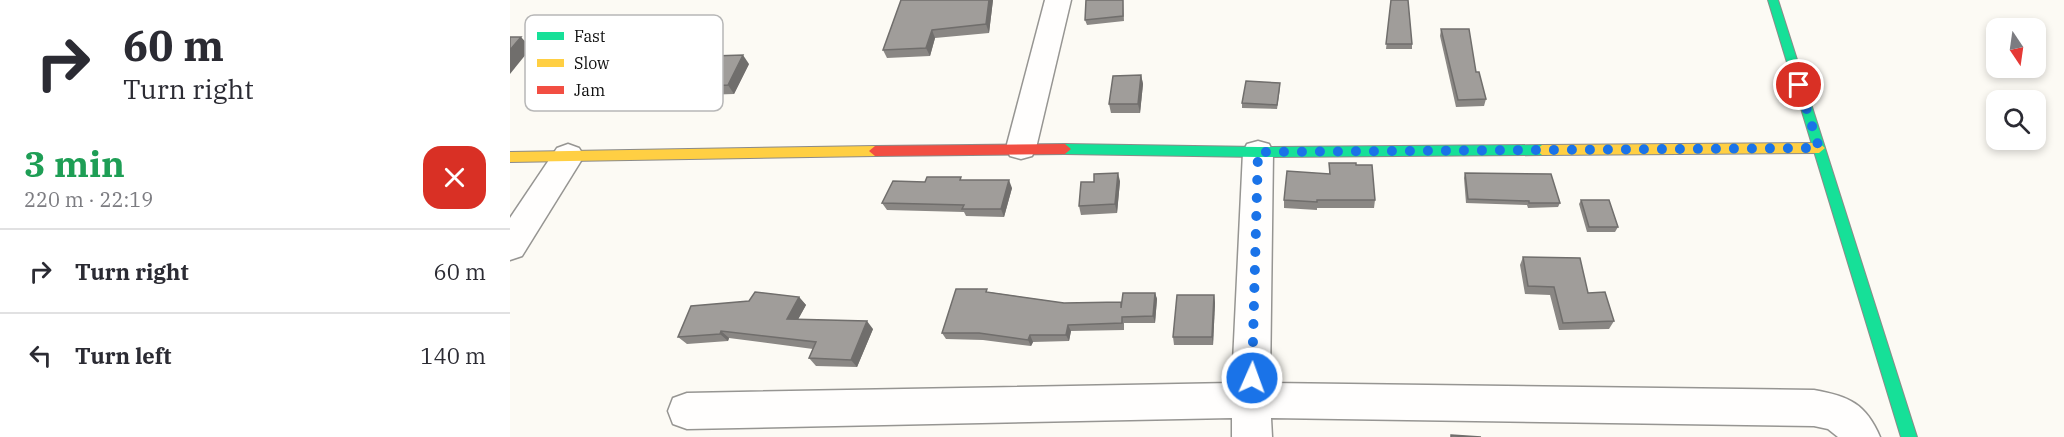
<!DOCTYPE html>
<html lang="en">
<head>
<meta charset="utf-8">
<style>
  body { margin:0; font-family:"IBM Plex Serif",serif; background:#f2f2f3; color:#2b2b33; height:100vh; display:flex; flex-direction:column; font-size:22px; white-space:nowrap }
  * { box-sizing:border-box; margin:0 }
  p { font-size:20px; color:#7c7c81 }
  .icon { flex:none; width:33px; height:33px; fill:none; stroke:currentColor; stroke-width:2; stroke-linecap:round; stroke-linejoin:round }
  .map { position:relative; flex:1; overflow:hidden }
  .drawer { display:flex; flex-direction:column; background:#fff; width:510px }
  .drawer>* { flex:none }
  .banner { background:#fff; color:#2b2b33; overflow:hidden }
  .needle { width:39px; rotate:167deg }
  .fabs { position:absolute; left:1476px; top:18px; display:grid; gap:12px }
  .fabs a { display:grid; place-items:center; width:60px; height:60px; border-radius:12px; background:#fff; box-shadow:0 3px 9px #0003; font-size:30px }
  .pin { position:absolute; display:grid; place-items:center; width:51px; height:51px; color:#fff; margin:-26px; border:3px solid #fff; border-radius:50%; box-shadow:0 2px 6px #0007 }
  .me { position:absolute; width:66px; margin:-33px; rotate:2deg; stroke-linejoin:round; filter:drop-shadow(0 0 4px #0008) }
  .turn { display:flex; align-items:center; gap:21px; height:126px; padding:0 24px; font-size:27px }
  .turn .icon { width:78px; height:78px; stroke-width:2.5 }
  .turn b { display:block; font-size:42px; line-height:51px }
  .round { display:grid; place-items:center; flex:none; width:63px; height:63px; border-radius:18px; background:#f2f2f3 }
  .summary { display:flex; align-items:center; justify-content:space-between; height:102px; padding:0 24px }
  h1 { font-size:36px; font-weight:800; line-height:45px; color:#1e9e55 }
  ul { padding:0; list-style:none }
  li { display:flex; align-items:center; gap:18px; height:84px; padding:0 24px; border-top:2px solid #e1e1e2 }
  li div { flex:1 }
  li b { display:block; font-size:22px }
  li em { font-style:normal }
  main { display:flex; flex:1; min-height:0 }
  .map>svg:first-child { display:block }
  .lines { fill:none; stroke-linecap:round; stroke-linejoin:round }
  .street-casing { stroke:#969592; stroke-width:3 }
  .fast-casing { stroke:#8c8b89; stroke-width:2 }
  .slow-casing { stroke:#8c8b89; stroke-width:2 }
  .jam-casing { stroke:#8c8b89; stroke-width:2 }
  .street { fill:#fffefd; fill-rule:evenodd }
  .fast { fill:#16e098; fill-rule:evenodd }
  .slow { fill:#ffcf43; fill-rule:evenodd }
  .jam { fill:#f24e42; fill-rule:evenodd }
  .wall { fill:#8a8784 }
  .shaded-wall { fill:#706e6c }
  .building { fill:#a09d9a; stroke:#706e6c; stroke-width:1.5 }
  .route { stroke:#1a73e8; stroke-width:10; stroke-dasharray:0 18 }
  .key { fill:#fff; stroke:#b7b7b7; stroke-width:1.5 }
  .key-label { font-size:16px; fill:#0f0f0f }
</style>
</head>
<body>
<main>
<section class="drawer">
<div class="banner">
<div class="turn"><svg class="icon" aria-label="right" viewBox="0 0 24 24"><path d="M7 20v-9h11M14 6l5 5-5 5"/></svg><div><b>60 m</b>Turn right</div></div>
</div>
<div class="summary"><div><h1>3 min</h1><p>220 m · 22:19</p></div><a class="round" style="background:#d93025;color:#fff"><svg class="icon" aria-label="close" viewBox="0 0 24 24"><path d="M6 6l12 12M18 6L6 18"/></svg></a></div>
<ul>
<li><svg class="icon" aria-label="right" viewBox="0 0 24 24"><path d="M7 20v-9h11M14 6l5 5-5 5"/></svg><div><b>Turn right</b></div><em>60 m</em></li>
<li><svg class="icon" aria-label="left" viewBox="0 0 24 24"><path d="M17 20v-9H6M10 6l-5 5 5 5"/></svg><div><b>Turn left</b></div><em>140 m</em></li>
</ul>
</section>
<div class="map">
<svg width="1554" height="437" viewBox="0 0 1554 437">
  <rect width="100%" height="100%" fill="#fcfaf4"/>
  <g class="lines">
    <g class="street-casing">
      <g id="street">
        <path d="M535 0H561L526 148 522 156 511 159 500 156 496 148Z"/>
        <path d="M748 141 759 144 763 152 760 383 1304 390C1339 396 1356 404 1370 437H1328L1318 429 1304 426 761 418 762 437H722V418L177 429 163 424 158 411 163 398 177 393 722 383 733 152 737 144Z"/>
        <path d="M58 144 69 148 74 156 12 256 0 260V218L47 148Z"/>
      </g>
    </g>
    <g class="fast-casing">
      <g id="fast">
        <path d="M1258 0H1268L1407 437H1391Z"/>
        <path d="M555 144 748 147 1032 145 1038 150 1032 155 748 157 555 154 549 149Z"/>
      </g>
    </g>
    <g class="slow-casing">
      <g id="slow">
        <path d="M1309 143 1315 148 1309 153 1032 155 1026 150 1032 145Z"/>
        <path d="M365 146 371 151 365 156 0 162V152Z"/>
      </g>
    </g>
    <g class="jam-casing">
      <path id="jam" d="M555 144 561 149 555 154 365 156 359 151 365 146Z"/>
    </g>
    <use href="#street" class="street"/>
    <use href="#fast" class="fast"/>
    <use href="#slow" class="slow"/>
    <use href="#jam" class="jam"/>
  </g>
  <g class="wall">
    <path d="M483 0 479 33 425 38 420 56 377 58 373 50Z"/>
    <path d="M576 0H613L614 21 577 25 575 20Z"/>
    <path d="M881 0 902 44V49H876Z"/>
    <path d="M931 29 966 72 976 99 974 106 946 107 930 36Z"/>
    <path d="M239 64 224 94 192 95 185 87Z"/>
    <path d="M631 75 633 84 630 113H601L599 104Z"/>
    <path d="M770 88 767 109 732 108V103Z"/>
    <path d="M819 163 846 165 865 200 864 208H807V210L774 208V200L819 174Z"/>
    <path d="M955 173 1050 203 1048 207 1018 208 1017 205 956 203 954 178Z"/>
    <path d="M452 180 502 188 494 217 456 216 454 212 377 210 372 203 415 182Z"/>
    <path d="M610 181 607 213 571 215 569 206Z"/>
    <path d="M1071 200 1108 227 1105 232H1077L1069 204Z"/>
    <path d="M1013 257 1078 293 1104 321 1099 329 1049 330 1040 295 1015 294 1010 265Z"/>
    <path d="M479 292 554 303 611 302 645 293 647 299 645 323H614V330L561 331 559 341 523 342 521 346 473 340 436 339 432 333Z"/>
    <path d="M704 295 705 303 703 345H664L663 337Z"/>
    <path d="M289 297 296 305 288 319 363 329 347 367 306 366 299 358 303 349 219 338 218 341 177 344 168 337Z"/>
  </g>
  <g class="shaded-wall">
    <path d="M479 0H483L479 33 476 24Z"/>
    <path d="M422 30 425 38 420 56 416 48Z"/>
    <path d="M11 37 21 48 0 74V50Z"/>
    <path d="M233 55 239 64 224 94 218 85Z"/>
    <path d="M631 75 633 84 630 113 628 104Z"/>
    <path d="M608 173 610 181 607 213 605 204Z"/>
    <path d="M499 180 502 188 494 217 491 209Z"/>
    <path d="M645 293 647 299 645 323 643 316Z"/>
    <path d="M704 295 705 303 703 345 702 337Z"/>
    <path d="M289 297 296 305 284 327 277 319Z"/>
    <path d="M357 321 363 329 347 367 341 360Z"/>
    <path d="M558 325 561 331 559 341 556 335Z"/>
    <path d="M211 331 219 338 218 341 210 334Z"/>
    <path d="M520 335 523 342 521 346 518 340Z"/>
  </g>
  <g class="building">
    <path d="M391 0H479L476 24 422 30 416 48 373 50Z"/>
    <path d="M576 0H613V16L575 20Z"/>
    <path d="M881 0H898L902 44H876Z"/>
    <path d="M931 29H959L966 72H969L976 99 948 100Z"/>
    <path d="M0 37H11L0 50Z"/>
    <path d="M233 55 218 85 185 87 202 56Z"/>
    <path d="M631 75 628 104H599L603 76Z"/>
    <path d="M736 81 770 83 767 105 732 103Z"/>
    <path d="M819 163H846V165H862L865 200H807V202L774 200 777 171 820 174Z"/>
    <path d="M608 173 605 204 569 206 571 182H584V174Z"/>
    <path d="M955 173 1041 174 1050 203H1019V201L958 199Z"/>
    <path d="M417 177H451L450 180H499L491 209H452L454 205 372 203 383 181 415 182Z"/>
    <path d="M1071 200H1099L1108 227H1079Z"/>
    <path d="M1013 257 1070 258 1078 293 1095 292 1104 321 1053 323 1044 287 1018 286Z"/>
    <path d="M446 289H477L476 292 554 303 611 302V308L613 293H645L643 316 612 317V323L558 325 556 335H520L518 340 469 333H432Z"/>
    <path d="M245 292 289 297 277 319 357 321 341 360 299 358 306 342 211 331 210 334 168 337 181 306 239 301Z"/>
    <path d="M667 295H704L702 337H663Z"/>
    <path d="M941 435 971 437H941Z"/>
  </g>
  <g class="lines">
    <path class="route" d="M742 378 748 152 1309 148 1289 85"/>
  </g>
  <rect x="15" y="15" width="198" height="96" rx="9" class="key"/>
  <rect x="27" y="32" width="27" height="8" fill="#16e098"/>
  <rect x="27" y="59" width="27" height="8" fill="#ffcf43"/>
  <rect x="27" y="86" width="27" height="8" fill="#f24e42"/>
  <g class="key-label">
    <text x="64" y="42">Fast</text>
    <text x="64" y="69">Slow</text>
    <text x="64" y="96">Jam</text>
  </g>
</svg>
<div class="fabs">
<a><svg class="needle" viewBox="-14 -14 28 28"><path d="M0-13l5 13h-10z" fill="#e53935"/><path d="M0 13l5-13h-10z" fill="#7c7c81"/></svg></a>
<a><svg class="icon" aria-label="search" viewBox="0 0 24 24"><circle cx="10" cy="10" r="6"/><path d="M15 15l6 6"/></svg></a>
</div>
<div class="pin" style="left:1289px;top:85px;background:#d93025"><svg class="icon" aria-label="arrive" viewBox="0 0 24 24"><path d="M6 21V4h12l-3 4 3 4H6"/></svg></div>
<svg class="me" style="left:742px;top:378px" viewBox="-20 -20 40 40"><circle r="17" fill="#1a73e8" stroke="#fff" stroke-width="3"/><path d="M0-11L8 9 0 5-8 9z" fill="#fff"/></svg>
</div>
</main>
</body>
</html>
